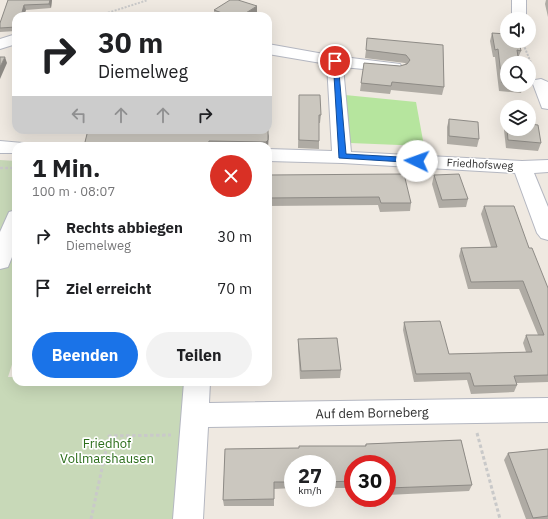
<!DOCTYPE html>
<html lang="de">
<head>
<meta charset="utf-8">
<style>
  body { margin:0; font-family:"IBM Plex Sans",sans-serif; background:#f2f2f2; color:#202124; height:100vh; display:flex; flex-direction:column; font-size:15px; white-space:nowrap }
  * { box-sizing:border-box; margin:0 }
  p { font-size:13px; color:#757577 }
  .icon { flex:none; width:22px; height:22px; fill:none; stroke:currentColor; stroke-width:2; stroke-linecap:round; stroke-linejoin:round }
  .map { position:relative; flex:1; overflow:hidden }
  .panel { position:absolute; left:12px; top:142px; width:260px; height:244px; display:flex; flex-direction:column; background:#fff; border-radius:12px; box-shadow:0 4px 16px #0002 }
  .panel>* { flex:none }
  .hud { position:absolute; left:12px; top:12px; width:260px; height:122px; border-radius:12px; box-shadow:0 4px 16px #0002; background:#fff; color:#202124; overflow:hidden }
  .fabs { position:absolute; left:500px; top:12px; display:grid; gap:8px }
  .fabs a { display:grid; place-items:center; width:36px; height:36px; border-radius:50%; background:#fff; box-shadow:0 4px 16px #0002; font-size:20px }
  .speed { position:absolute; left:284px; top:455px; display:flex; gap:8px; font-size:20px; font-weight:700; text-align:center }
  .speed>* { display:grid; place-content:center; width:52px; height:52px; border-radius:50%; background:#fff; box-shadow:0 4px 16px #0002; line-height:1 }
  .speed small { font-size:10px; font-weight:400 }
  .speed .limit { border:6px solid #d22; background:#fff; color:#111 }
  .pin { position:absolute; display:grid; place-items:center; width:34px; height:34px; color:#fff; margin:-17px; border:2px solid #fff; border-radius:50%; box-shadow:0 1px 4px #0007 }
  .me { position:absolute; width:44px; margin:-22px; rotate:273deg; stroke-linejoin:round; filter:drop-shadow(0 0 3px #0008) }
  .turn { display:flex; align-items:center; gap:14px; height:84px; padding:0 20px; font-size:18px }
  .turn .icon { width:52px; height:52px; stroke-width:2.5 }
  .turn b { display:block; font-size:28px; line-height:34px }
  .lanes { display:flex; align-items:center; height:38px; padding:0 20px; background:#0003; justify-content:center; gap:20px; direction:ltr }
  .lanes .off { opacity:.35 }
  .round { display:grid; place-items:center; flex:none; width:42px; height:42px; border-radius:21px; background:#f2f2f2 }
  .overview { display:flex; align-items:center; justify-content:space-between; height:68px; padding:0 20px }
  h1 { font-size:24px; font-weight:700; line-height:30px }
  .primary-button { display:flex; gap:8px; margin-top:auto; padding:8px 20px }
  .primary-button a { flex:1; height:46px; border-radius:24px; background:#1a73e8; color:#fff; font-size:16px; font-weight:700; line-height:46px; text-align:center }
  .primary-button a+a { background:#f2f2f2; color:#202124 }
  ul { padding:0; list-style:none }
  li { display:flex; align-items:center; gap:12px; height:52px; padding:0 20px }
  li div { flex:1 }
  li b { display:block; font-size:15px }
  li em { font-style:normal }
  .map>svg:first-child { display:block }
  .green { fill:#b6e59e }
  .cemetery { fill:#c8d9b8 }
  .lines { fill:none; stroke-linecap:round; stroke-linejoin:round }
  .minor-casing { stroke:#b4b7c1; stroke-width:2 }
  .path-far2 { stroke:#c9c9c9; stroke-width:2; stroke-dasharray:2 1.5; stroke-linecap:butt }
  .path-far1 { stroke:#c9c9c9; stroke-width:2.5; stroke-dasharray:3 2; stroke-linecap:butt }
  .path { stroke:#c9c9c9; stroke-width:3; stroke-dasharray:3.5 2.5; stroke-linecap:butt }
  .minor { fill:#fff; fill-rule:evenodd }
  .wall { fill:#afaba4 }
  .shaded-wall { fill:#8e8b86 }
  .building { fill:#cbc7bf; stroke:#8e8b86 }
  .route { fill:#1a73e8; stroke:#114b97 }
  .labels { text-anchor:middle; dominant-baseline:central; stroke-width:3.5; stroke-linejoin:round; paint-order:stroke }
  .street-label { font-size:11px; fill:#2e2e2e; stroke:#fff }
  .near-street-label { font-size:13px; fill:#2e2e2e; stroke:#fff }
  .near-park-label { font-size:13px; fill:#2c6e1b; stroke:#fff }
</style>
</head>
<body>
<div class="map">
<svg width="548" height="519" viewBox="0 0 548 519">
  <rect width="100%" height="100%" fill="#efe9e1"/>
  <path class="green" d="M345 95 416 102 424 146 350 143Z"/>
  <path class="cemetery" d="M0 160 16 161V352L8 377H16V382H188L177 519H0Z"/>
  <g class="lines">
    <g class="minor-casing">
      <g id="minor">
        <rect x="512" y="0" width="14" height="19"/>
        <path d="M16 34V44L0 49V39Z"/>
        <path d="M268 44 335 56 400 64 402 67 400 70 394 72 343 67 351 152 522 161 548 160V172L534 173 548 207V240L541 238 537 233 515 173 342 163 268 161V149L332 151 327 64 268 54Z"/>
        <path d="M541 79 548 82V109L542 108 533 84 535 80Z"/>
        <path d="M0 141 23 143 25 146H16V153H0Z"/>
        <path d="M16 210V247L8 267 0 269V232L9 212Z"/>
        <path d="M184 382H210L209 403 548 398V422L208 427 203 519H173Z"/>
      </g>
    </g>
    <g class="path-far2">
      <path d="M98 16 148 0"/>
      <path d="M522 41 534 70"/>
    </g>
    <path class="path-far1" d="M0 168H16"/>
    <g class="path">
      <path d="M477 433 500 519"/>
      <path d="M91 519 109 436 171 435"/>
    </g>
    <use href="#minor" class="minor"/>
  </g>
  <g class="wall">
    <path d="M8 0H52L51 8 26 10 16 16V31L0 32V23Z"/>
    <path d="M546 0H548V17L545 4Z"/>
    <path d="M257 6V14L253 16H214V10Z"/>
    <path d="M492 33 521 51 518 58 507 63V85H524L521 93 499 91 495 57H493L490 41Z"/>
    <path d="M443 45 444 87 442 95 391 90 390 94 360 91 364 63 400 66 406 64 405 63 365 58 366 50Z"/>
    <path d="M299 95 321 115 320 123H319V149L298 148Z"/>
    <path d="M449 119 479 139 477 147 447 144V127Z"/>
    <path d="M506 122 541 143 538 151 506 148 504 130Z"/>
    <path d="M268 130V146H84Z"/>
    <path d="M268 175 411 203 410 211 380 212 378 205 268 206Z"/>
    <path d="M434 175 468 199 466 207 439 208 432 184Z"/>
    <path d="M484 206 529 248 548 288V382L517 383V385L514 392 471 394 467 380 414 382 403 330 404 322 449 354 526 352 523 343 526 335H538L519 289H468L459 256 461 248 491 247 481 214Z"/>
    <path d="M298 339 341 370 340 378 300 379 298 347Z"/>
    <path d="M461 440 472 485 469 491 387 495V464H353V488H327V464H293V488L274 489V506H224L223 500 225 449 299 448V446H365L366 444Z"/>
    <path d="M548 449V519H526L504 460 508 453Z"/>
  </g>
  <g class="shaded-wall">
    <path d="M50 0H52L51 8 49 4Z"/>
    <path d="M24 5 26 10 24 16H21Z"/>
    <path d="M257 6V14L253 16H241Z"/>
    <path d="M5 57 7 63 0 79V67Z"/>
    <path d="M269 133 268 148V146H266V142Z"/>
  </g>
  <g class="building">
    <path d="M8 0H50L49 4 24 5 21 16H16V27L0 28V23Z"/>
    <path d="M230 0H238L257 6 241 16H230L214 10Z"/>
    <path d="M492 33 507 34V41H519L521 51 517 50 519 63H507V84L502 83 498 49 495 50Z"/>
    <path d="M367 38 443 45 444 87 392 82 391 86 361 83 364 63 400 66 407 64 410 60 406 55 366 50Z"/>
    <path d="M0 57H5L0 67Z"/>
    <path d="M299 95H320L321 115H319V141L299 140Z"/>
    <path d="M449 119 478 122 479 139 449 136Z"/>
    <path d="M529 124 538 125 541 143 508 140 507 129H529Z"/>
    <path d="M268 125V140L266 142 209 141 208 146H84L88 130H268Z"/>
    <path d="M404 174 411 203H381L379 197 268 198V175Z"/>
    <path d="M459 174 468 199 442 200 434 175Z"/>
    <path d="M484 206H514L529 248H532L548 288V375L514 376 517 385 474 386 470 373 416 374 404 322 440 321 449 354 532 352 526 335H544L523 281 471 282 461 248 497 247Z"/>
    <path d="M337 338 341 370 301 371 298 339Z"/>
    <path d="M461 440 472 485 387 488V464H353V481L327 482V464H293V482H274V499L223 500 225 449 299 448V446H366V444Z"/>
    <path d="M548 449V516L533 518 508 453Z"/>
  </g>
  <path class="route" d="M333 59 338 61 346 154 417 158 421 161 420 163 339 158Z"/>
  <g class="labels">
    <g class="street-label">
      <text transform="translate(480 164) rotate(3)">Friedhofsweg</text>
    </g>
    <g class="near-street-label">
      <text transform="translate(372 413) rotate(-1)">Auf dem Borneberg</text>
    </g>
    <g class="near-park-label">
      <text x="107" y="443">Friedhof<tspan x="107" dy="15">Vollmarshausen</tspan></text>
    </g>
  </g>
</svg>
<div class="fabs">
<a><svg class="icon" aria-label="sound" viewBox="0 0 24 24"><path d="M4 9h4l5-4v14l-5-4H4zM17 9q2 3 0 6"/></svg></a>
<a><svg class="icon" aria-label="search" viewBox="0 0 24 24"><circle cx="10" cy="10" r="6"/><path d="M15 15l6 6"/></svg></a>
<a><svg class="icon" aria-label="layers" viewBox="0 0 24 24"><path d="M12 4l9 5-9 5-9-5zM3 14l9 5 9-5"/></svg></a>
</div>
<div class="speed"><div>27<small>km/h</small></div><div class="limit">30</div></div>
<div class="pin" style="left:335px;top:61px;background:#d93025"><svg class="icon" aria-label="arrive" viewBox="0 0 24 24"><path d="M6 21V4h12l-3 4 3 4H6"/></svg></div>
<svg class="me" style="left:417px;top:161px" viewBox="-20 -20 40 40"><circle r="19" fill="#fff"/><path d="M0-13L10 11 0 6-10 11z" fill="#1a73e8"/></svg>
<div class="hud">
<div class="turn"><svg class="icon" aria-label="right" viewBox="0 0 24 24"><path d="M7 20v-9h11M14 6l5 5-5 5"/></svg><div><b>30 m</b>Diemelweg</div></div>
<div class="lanes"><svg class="icon off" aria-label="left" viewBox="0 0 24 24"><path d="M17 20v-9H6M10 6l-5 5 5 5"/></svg><svg class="icon off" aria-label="ahead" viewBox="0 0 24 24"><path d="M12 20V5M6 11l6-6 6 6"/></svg><svg class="icon off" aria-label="ahead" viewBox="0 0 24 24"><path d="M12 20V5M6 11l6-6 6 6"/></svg><svg class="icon" aria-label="right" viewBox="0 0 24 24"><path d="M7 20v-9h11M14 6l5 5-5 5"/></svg></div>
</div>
<section class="panel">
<div class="overview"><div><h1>1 Min.</h1><p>100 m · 08:07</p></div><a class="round" style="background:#d93025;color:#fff"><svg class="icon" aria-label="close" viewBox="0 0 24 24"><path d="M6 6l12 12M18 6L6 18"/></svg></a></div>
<ul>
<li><svg class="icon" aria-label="right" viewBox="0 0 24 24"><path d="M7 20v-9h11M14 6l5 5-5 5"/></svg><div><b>Rechts abbiegen</b><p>Diemelweg</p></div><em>30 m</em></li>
<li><svg class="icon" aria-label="arrive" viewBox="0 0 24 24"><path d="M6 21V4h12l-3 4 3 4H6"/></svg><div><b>Ziel erreicht</b></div><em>70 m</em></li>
</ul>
<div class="primary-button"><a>Beenden</a><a>Teilen</a></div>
</section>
</div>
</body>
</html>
